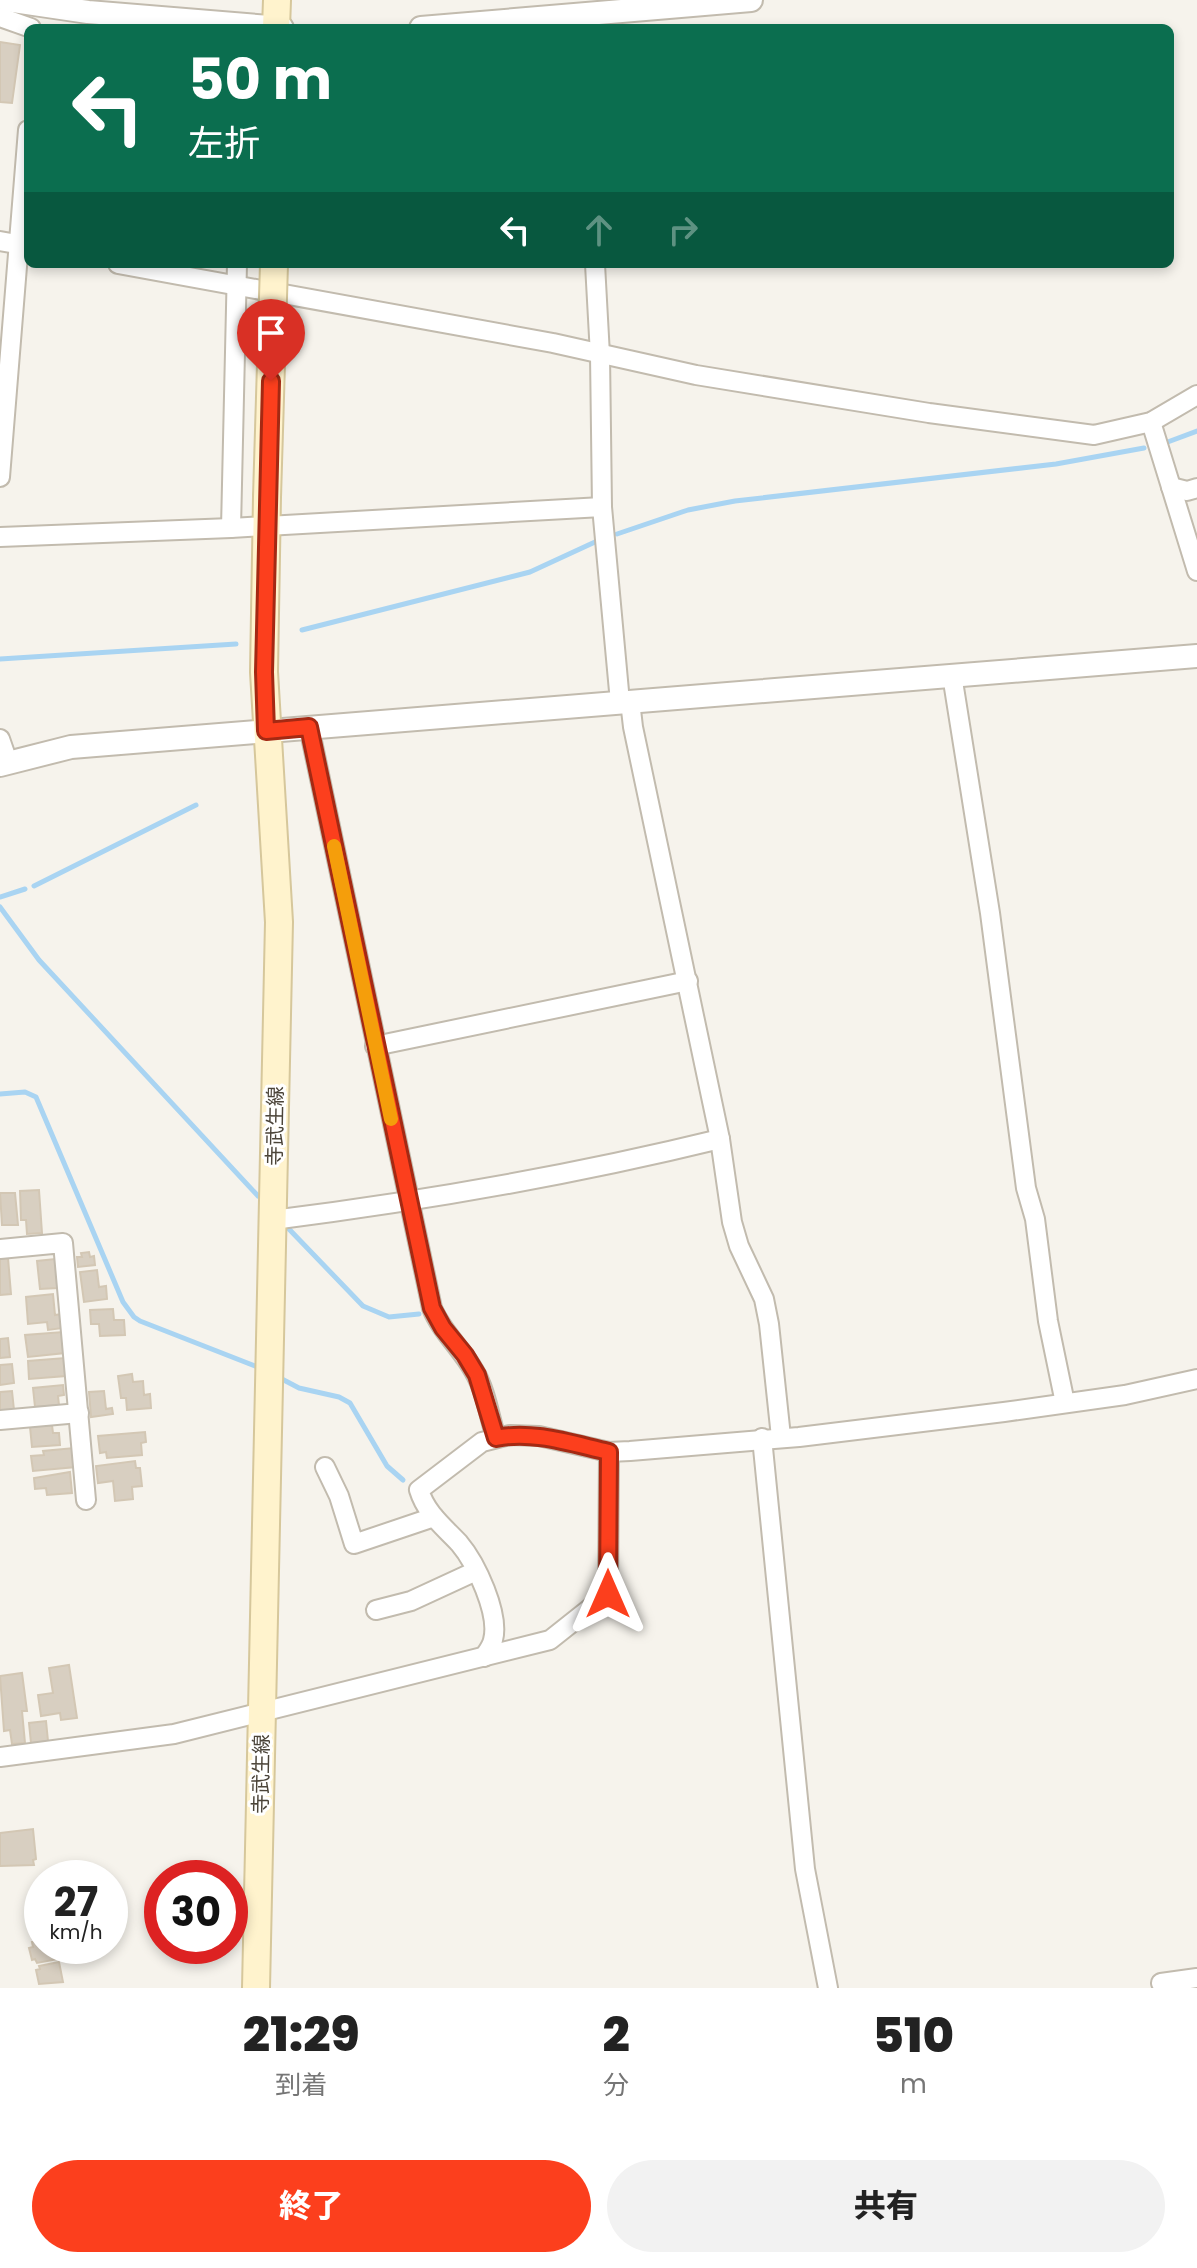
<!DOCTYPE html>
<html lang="ja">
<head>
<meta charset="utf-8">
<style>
  body { margin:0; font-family:Poppins,"Noto Sans JP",sans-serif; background:#f2f2f2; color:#222; height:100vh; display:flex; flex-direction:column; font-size:30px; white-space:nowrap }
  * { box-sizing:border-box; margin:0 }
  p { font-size:26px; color:#767676 }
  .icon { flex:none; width:44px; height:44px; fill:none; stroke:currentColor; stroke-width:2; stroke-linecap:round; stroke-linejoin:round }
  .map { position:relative; height:1988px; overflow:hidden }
  .drawer { display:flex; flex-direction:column; background:#fff; flex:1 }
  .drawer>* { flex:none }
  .top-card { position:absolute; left:24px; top:24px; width:1150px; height:244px; border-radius:12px; box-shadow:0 4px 12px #0003; background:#0b6e4f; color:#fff; overflow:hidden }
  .speed { position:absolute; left:24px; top:1860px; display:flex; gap:16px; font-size:40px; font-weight:700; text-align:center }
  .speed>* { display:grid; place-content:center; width:104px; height:104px; border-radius:50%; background:#fff; box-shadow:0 4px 12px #0003; line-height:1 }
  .speed small { font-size:20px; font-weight:400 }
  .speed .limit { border:12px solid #d22; background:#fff; color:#111 }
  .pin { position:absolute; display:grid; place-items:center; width:68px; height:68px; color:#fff; margin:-82px -34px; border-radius:50% 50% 50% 0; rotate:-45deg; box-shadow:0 0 8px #0007 }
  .pin .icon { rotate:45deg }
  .me { position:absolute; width:88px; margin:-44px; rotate:0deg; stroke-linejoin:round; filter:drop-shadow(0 0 6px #0008) }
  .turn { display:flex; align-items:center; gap:28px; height:168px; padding:0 32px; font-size:36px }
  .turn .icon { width:104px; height:104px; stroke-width:2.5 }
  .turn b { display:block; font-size:56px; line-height:68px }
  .lanes { display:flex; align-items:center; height:76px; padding:0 32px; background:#0003; justify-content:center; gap:40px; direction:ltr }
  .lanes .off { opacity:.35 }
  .eta { display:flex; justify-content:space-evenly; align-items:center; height:136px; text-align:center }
  .eta b { font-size:48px; font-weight:800; line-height:56px }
  .action { display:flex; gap:16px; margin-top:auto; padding:16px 32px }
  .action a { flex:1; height:92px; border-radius:48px; background:#fc3f1d; color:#fff; font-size:32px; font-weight:800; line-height:92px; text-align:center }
  .action a+a { background:#f2f2f2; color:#222 }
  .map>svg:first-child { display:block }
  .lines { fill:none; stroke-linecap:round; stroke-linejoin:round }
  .stream { stroke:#a9d4f2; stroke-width:5 }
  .building { fill:#d8cfc1; stroke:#d3c7b4; stroke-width:2 }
  .minor-casing { stroke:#c2bbae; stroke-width:22 }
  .tertiary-casing { stroke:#c2bbae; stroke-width:26 }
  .secondary-casing { stroke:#d6c79b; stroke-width:30 }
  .minor { stroke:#fff; stroke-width:18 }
  .tertiary { stroke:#fff; stroke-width:22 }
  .secondary { stroke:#fff3cd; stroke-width:26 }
  .secondary-bridge-casing { stroke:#d6c79b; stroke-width:30; stroke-linecap:butt }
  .secondary-bridge { stroke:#fff3cd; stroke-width:26 }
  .route-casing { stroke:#a42913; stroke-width:20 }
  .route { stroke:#fc3f1d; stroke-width:14 }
  .slow { stroke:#f59e0b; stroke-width:14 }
  .labels { text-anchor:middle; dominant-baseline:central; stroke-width:6; stroke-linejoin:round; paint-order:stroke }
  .street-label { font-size:20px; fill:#4b4439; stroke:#fff }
</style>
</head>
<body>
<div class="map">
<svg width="1197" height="1988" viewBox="0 0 1197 1988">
  <rect width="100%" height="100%" fill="#f6f3ec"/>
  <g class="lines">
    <g class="stream">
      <path d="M1165 443 1197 431"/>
      <path d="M617 534 688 510 735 501 1056 464 1144 448"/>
      <path d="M302 630 530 572 595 542"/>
      <path d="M0 659 236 644"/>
      <path d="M34 886 196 805"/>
      <path d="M0 897 25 889"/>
      <path d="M0 907 39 960 258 1196"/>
      <path d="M0 1094 25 1092 36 1097 123 1302 134 1317 140 1321 260 1368"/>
      <path d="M287 1227 363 1306 389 1317 419 1314"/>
      <path d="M280 1378 299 1388 339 1397 350 1403 387 1466 403 1480"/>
    </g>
  </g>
  <g class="building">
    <path d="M0 42 20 45 12 103 0 102Z"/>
    <path d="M39 1190 42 1233 27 1234 26 1220H21L20 1191Z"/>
    <path d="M0 1193H15L18 1225H2Z"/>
    <path d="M89 1252 90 1257 94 1256 95 1265 78 1267 77 1257H82L81 1253Z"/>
    <path d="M8 1258 11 1294 0 1295V1259Z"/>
    <path d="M55 1259 58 1288 40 1289 37 1261Z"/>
    <path d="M97 1270 99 1287 106 1286 107 1299 84 1302 80 1272Z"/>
    <path d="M53 1294 55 1315 62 1314 63 1328 48 1330 47 1322 28 1324 26 1297Z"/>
    <path d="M113 1309 114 1320H124L125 1335 100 1336 99 1324H91L90 1310Z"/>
    <path d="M63 1332 65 1353 28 1357 25 1335Z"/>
    <path d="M8 1338 10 1357 0 1358V1339Z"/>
    <path d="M65 1358 66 1376 29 1379 28 1361Z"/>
    <path d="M12 1364 14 1383 0 1385V1365Z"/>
    <path d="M132 1374 133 1382 143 1381 144 1395 150 1394 151 1408 127 1410 126 1398H121L118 1376Z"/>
    <path d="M63 1385 64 1395 58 1396 59 1405 35 1407 33 1388Z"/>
    <path d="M12 1391 14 1410 0 1411V1392Z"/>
    <path d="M104 1391 106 1409 112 1408 113 1414 91 1417 89 1392Z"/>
    <path d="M52 1425 53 1433H59L60 1445 32 1447 30 1427Z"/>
    <path d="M145 1432 146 1442 141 1443 142 1455 107 1458 106 1452 100 1453 98 1436Z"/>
    <path d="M74 1448 76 1467 33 1471 31 1456 44 1455 43 1451Z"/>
    <path d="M135 1461 136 1468H140L142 1486 132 1487 133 1499 115 1501 113 1481 98 1483 96 1466Z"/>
    <path d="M70 1472 72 1493 47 1495 46 1488 35 1489 34 1478Z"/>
    <path d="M69 1665 77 1718 61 1720 60 1713 41 1716 38 1695 53 1693 49 1668Z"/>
    <path d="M22 1673 27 1711H22L25 1743 12 1744 10 1730 4 1731 0 1676Z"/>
    <path d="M46 1721 48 1741 31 1743 29 1723Z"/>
    <path d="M33 1829 36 1859 33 1860 34 1865 0 1866V1833Z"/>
    <path d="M42 1940V1946H55L58 1959 37 1963 35 1959 32 1960 29 1948 33 1947 32 1942Z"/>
    <path d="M59 1962 63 1982 39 1984 36 1970 40 1969 39 1966Z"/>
  </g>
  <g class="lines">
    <g class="minor-casing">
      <g id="minor">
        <path d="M0 17 31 28"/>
        <path d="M0 241 28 246"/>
        <path d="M118 264 553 343 696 375 929 413 1094 435 1151 422 1197 395"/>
        <path d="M595 264 600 355 602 507 620 702"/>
        <path d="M1151 422 1197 571"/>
        <path d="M0 477 28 130"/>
        <path d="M1171 487 1187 491 1197 488"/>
        <path d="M231 528 237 264"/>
        <path d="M0 537 231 528 602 507"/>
        <path d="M952 675 990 913 1026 1188 1035 1219 1048 1321 1065 1403"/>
        <path d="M630 701 633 727 720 1139 732 1222 739 1246 764 1299 769 1324 781 1437"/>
        <path d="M309 727 432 1308C441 1331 462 1349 474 1371 486 1391 489 1416 496 1438"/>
        <path d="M0 739 8 762"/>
        <path d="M375 1046 688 981"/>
        <path d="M273 1220C423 1201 573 1175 720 1139"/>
        <path d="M0 1249 63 1243 86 1500"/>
        <path d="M0 1420 79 1413"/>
        <path d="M762 1438 805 1869 828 1988"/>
        <path d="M325 1467 339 1496 354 1544 434 1517"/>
        <path d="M376 1610 411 1601 476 1571"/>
        <path d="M484 1657C487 1652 492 1646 493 1640 500 1614 476 1563 459 1543 443 1526 426 1513 419 1490L482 1442 510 1435 539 1436 609 1452 630 1451 799 1437 1004 1412 1125 1395 1197 1379"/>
        <path d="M0 1757 174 1734 550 1640 608 1594 609 1452"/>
        <path d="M1161 1983 1197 1978"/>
      </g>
    </g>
    <g class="tertiary-casing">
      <g id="tertiary">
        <path d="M7 0 88 12 282 28"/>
        <path d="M421 28 751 0"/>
        <path d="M0 765 71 747 1197 656"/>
      </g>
    </g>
    <g class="secondary-casing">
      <g id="secondary">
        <path d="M276 28 277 0"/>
        <path d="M256 1988 279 922 264 672 267 497"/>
      </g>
    </g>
    <use href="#minor" class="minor"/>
    <use href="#tertiary" class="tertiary"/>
    <use href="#secondary" class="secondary"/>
    <g class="secondary-bridge-casing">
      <path id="secondary-bridge" d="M267 497 274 264"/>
    </g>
    <use href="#secondary-bridge" class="secondary-bridge"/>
  </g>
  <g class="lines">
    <g class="route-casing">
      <path id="route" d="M271 381 264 672 266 731 309 727 432 1308 443 1328 465 1355 477 1375 496 1438C533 1430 573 1444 609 1452L608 1594"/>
    </g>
    <use href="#route" class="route"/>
    <path class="slow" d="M334 846 391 1119"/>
  </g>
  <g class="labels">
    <g class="street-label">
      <text transform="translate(275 1126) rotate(-89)">寺武生線</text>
      <text transform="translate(261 1774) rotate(-89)">寺武生線</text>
    </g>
  </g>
</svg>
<div class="speed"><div>27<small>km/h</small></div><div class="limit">30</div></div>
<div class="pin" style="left:271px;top:381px;background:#d93025"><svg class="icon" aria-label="arrive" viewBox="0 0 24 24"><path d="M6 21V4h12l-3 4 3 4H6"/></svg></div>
<svg class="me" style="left:608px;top:1594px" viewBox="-20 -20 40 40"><path d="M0-17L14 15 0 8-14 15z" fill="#fc3f1d" stroke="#fff" stroke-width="4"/></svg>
<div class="top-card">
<div class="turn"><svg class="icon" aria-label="left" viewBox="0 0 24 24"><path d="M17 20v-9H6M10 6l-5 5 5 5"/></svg><div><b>50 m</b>左折</div></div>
<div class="lanes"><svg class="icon" aria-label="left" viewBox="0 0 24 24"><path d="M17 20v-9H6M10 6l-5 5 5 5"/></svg><svg class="icon off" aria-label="ahead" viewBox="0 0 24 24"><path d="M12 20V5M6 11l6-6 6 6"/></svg><svg class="icon off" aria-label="right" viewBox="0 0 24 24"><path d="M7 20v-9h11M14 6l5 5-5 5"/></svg></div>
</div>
</div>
<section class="drawer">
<div class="eta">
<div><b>21:29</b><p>到着</p></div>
<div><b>2</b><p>分</p></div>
<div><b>510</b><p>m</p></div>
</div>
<div class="action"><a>終了</a><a>共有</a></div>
</section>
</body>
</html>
